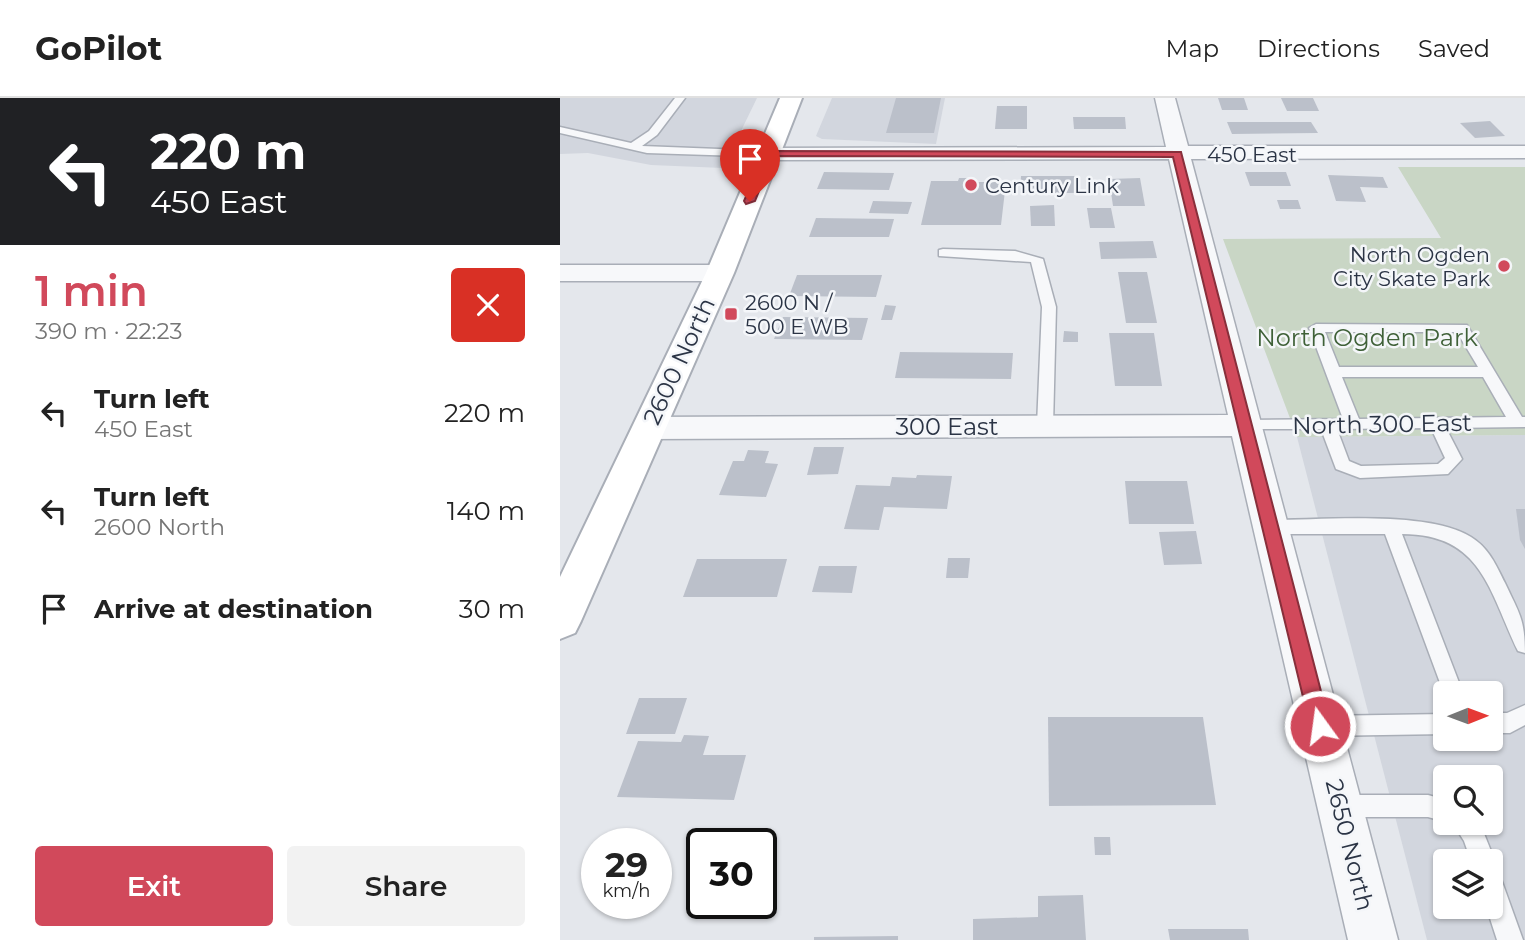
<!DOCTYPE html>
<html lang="en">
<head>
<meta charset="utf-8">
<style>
  body { margin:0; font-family:Montserrat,sans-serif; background:#f2f2f2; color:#222; height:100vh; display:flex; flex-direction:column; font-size:26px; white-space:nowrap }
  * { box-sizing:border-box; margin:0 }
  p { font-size:23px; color:#767676 }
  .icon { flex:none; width:38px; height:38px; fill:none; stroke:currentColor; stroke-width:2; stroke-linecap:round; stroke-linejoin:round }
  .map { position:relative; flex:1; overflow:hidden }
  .details { display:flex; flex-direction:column; background:#fff; width:560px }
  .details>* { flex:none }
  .hud { background:#202124; color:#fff; overflow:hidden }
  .needle { width:46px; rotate:89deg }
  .controls { position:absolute; left:873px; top:583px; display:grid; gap:14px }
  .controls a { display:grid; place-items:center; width:70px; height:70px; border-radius:7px; background:#fff; box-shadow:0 2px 5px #0004; font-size:35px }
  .speed { position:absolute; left:21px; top:730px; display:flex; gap:14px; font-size:35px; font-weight:700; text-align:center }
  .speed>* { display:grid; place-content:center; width:91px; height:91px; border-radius:50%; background:#fff; box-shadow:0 2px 5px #0004; line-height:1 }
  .speed small { font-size:18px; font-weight:400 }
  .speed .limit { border:4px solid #111; border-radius:10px; background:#fff; color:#111 }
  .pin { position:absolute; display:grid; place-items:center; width:60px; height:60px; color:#fff; margin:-72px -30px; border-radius:50% 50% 50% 0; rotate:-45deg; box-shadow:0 0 7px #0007 }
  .pin .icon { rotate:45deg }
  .me { position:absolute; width:77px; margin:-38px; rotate:346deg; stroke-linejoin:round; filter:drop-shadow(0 0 5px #0008) }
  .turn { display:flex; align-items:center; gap:24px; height:147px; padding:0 35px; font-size:32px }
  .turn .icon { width:91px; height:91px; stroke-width:2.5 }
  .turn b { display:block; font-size:49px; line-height:60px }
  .round { display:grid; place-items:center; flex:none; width:74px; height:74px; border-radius:7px; background:#f2f2f2 }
  .head { display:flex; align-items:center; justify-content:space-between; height:119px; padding:0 35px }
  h1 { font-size:42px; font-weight:600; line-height:52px; color:#d1495b }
  .primary-button { display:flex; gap:14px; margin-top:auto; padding:14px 35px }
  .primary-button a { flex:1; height:80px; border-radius:7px; background:#d1495b; color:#fff; font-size:28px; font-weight:600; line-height:80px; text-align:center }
  .primary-button a+a { background:#f2f2f2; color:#222 }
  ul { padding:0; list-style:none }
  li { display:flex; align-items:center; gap:21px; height:98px; padding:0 35px }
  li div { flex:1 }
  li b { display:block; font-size:26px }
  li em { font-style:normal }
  header { display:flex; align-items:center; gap:42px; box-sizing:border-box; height:98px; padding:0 35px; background:#fff; border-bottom:2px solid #e0e0e0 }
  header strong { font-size:33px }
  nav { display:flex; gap:38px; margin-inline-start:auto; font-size:24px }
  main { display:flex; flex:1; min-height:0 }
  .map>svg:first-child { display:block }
  .built { fill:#d2d6de; fill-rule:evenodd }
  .green { fill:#c9d6c5 }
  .building { fill:#bbc0ca }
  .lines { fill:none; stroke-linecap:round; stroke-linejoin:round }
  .lane-casing { stroke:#a9aeb7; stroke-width:3 }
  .street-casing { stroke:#a9aeb7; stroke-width:3 }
  .secondary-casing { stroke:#a9aeb7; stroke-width:4 }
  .lane { fill:#f7f8fa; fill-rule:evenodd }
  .street { fill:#f7f8fa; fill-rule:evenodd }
  .secondary { fill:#fff; fill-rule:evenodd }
  .route { fill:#d1495b; stroke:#882f3b; stroke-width:2 }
  .poi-dot { fill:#d1495b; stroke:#f4f6f9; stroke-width:2.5 }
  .labels { text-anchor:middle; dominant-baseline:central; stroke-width:5; stroke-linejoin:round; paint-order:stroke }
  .far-street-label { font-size:21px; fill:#2b3445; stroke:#f4f6f9 }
  .far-poi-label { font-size:21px; fill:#2b3445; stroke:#f4f6f9; text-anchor:start }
  .park-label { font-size:24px; fill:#3f6138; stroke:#f4f6f9 }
  .street-label { font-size:24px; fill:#2b3445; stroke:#f4f6f9 }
</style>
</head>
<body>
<header>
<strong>GoPilot</strong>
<nav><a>Map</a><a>Directions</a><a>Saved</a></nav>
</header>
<main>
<section class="details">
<div class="hud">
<div class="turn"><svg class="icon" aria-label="left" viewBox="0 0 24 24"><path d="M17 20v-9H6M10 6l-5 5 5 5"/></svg><div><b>220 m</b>450 East</div></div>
</div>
<div class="head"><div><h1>1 min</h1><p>390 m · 22:23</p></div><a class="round" style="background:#d93025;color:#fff"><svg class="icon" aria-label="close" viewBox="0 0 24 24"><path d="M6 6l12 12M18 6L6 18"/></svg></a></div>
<ul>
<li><svg class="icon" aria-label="left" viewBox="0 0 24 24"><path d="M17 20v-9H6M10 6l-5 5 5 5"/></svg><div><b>Turn left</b><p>450 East</p></div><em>220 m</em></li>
<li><svg class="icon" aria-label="left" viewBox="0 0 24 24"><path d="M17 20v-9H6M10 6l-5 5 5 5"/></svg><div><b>Turn left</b><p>2600 North</p></div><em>140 m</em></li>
<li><svg class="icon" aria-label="arrive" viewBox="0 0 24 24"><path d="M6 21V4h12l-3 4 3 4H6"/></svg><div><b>Arrive at destination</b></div><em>30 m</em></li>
</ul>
<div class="primary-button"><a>Exit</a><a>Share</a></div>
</section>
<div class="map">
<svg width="965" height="842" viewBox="0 0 965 842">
  <rect width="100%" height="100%" fill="#e4e7ec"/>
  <g class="built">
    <path d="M0 0H197L163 70 91 67 28 55 0 56Z"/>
    <path d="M272 0H385L376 46 262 41 256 38Z"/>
    <path d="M965 337V842H867L737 339ZM886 595H931V640H886ZM886 679H931V724H886ZM886 763H931V808H886Z"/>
  </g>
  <path class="green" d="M838 69H965V337L737 339 663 141 881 140Z"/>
  <g class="building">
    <path d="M336 0H381L374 35H326Z"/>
    <path d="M658 0H684L688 12H662Z"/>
    <path d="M721 0H753L759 13H727Z"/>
    <path d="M437 8H467V31H435Z"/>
    <path d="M513 19H565L566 31H514Z"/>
    <path d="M930 23 945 38 915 40 900 25Z"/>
    <path d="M667 24H751L758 35 672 36Z"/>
    <path d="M264 74 334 75 329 92 257 91Z"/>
    <path d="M685 74H726L731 88H690Z"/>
    <path d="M768 77 823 79 828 90 800 89 806 104 776 103Z"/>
    <path d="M461 78H515L516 95H460Z"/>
    <path d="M399 80H411L410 84H446L441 127H361L371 83H398Z"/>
    <path d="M580 80 585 108H553L549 81Z"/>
    <path d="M717 102H738L741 111H720Z"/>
    <path d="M313 103 352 104 348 116 309 115Z"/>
    <path d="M494 107 495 128H471L470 108Z"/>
    <path d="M527 110H551L555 130H530Z"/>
    <path d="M256 120 334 121 329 139H249Z"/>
    <path d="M593 143 597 160 541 161 539 144Z"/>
    <path d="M558 174H587L597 225H566Z"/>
    <path d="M237 177H322L316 199 229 198Z"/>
    <path d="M325 207 336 208 332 222H321Z"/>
    <path d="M223 219 308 220 302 242 214 241Z"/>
    <path d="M504 233 518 234V244H503Z"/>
    <path d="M549 235H594L602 288H555Z"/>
    <path d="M340 254 453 255 451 281 335 280Z"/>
    <path d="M254 349H284L278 376 247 377Z"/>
    <path d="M188 352 209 353 205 365 218 366 206 399 159 397 173 363H184Z"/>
    <path d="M357 377 392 378 387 411 324 409 319 432 284 431 296 387 330 388 332 379 356 380Z"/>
    <path d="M565 383H627L634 426H569Z"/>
    <path d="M956 411H965V451L960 442Z"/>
    <path d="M636 433 642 466 604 467 599 434Z"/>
    <path d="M388 460H410L408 480H386Z"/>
    <path d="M137 461H227L217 499H123Z"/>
    <path d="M259 468H297L292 495 252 494Z"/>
    <path d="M79 600H127L115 636H66Z"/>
    <path d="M488 619H643L656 707 489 708Z"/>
    <path d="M124 637 149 638 143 657H186L174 702 57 699 78 643 121 644Z"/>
    <path d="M534 739H550L551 757H535Z"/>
    <path d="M523 797 526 842H413V821L478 819V798Z"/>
    <path d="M608 831H688L689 842H610Z"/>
    <path d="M338 838V842H254V839Z"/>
  </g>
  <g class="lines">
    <g class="lane-casing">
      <g id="lane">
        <path d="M115 0H125L97 37 82 48 210 53 215 56 210 59 87 55 0 35V29L71 45 89 33Z"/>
        <path d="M383 151 455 153 483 161 496 209 493 328 491 332H479L477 328 482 209 471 164 379 158V152Z"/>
        <path d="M756 226 907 227 962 319H965V329L886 330 902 361 888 376 800 380 776 371 761 331H680L678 327 680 323 686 322 783 321 749 230ZM765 234H897L918 269H779ZM782 279H923L946 319 799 321ZM871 330 885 360 878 366 801 368 789 363 777 331Z"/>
        <path d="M711 422C763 422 868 412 911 439 929 450 936 467 945 485 959 515 965 521 965 555L958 553C929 493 922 436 842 436L903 595H886V601L825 436H711L705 434 702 429 705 424Z"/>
        <path d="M965 607V627L950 635H931V615H947Z"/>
        <path d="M886 616V636L760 638 752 635 749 628 752 621 760 618Z"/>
        <path d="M781 697H868L886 702V724L868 719H781L773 716 770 708 773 700Z"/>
        <path d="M892 724H918L921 728 935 763 931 771V763H911L904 743Z"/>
        <path d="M931 775 940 778 963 842H937L926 808H931Z"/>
      </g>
    </g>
    <g class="street-casing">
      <g id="street">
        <path d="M595 0H615L628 48H965V60L631 61 838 842H788L672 338 88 341 77 337 72 330 77 323 88 319 668 317 609 61 210 62 202 61 199 56 202 51 210 50 606 49Z"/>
        <path d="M0 167H160L169 170 173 175 169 180 160 183H0Z"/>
      </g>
    </g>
    <g class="secondary-casing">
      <path id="secondary" d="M220 0H242L174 175 21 523 15 535 0 541V479L146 175Z"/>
    </g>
    <use href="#lane" class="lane"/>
    <use href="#street" class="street"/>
    <use href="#secondary" class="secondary"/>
  </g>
  <path class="route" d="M206 53 621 54 770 628 767 635 760 637 753 635 750 628 613 59 213 58 195 103 186 106 184 103Z"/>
  <g class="poi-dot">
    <circle cx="411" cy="87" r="7"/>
    <circle cx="944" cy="168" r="7"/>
    <rect x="164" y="209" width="14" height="14" rx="3.5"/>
  </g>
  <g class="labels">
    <g class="far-street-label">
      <text x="692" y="56">450 East</text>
    </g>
    <g class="far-poi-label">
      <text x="425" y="87">Century Link</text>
      <text x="930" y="156" text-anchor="end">North Ogden<tspan x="930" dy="24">City Skate Park</tspan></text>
      <text x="185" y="204">2600 N /<tspan x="185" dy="24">500 E WB</tspan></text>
    </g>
    <g class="park-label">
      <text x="807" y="239">North Ogden Park</text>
    </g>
    <g class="street-label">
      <text transform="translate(119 263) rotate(-65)">2600 North</text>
      <text transform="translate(822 326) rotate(-1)">North 300 East</text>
      <text x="387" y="328">300 East</text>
      <text transform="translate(790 747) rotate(76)">2650 North</text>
    </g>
  </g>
</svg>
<div class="controls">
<a><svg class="needle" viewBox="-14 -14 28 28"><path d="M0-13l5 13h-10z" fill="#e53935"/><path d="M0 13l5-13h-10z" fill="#767676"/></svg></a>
<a><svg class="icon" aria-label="search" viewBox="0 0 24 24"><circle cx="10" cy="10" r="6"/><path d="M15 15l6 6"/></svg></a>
<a><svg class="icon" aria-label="layers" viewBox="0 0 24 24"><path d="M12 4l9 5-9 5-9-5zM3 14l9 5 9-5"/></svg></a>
</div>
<div class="speed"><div>29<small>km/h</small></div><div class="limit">30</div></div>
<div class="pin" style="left:190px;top:103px;background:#d93025"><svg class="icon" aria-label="arrive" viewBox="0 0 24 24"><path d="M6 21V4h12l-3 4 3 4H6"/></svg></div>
<svg class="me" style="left:760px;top:628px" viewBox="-20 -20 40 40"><circle r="17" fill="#d1495b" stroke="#fff" stroke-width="3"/><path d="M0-11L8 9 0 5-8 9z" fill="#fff"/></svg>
</div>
</main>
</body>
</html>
